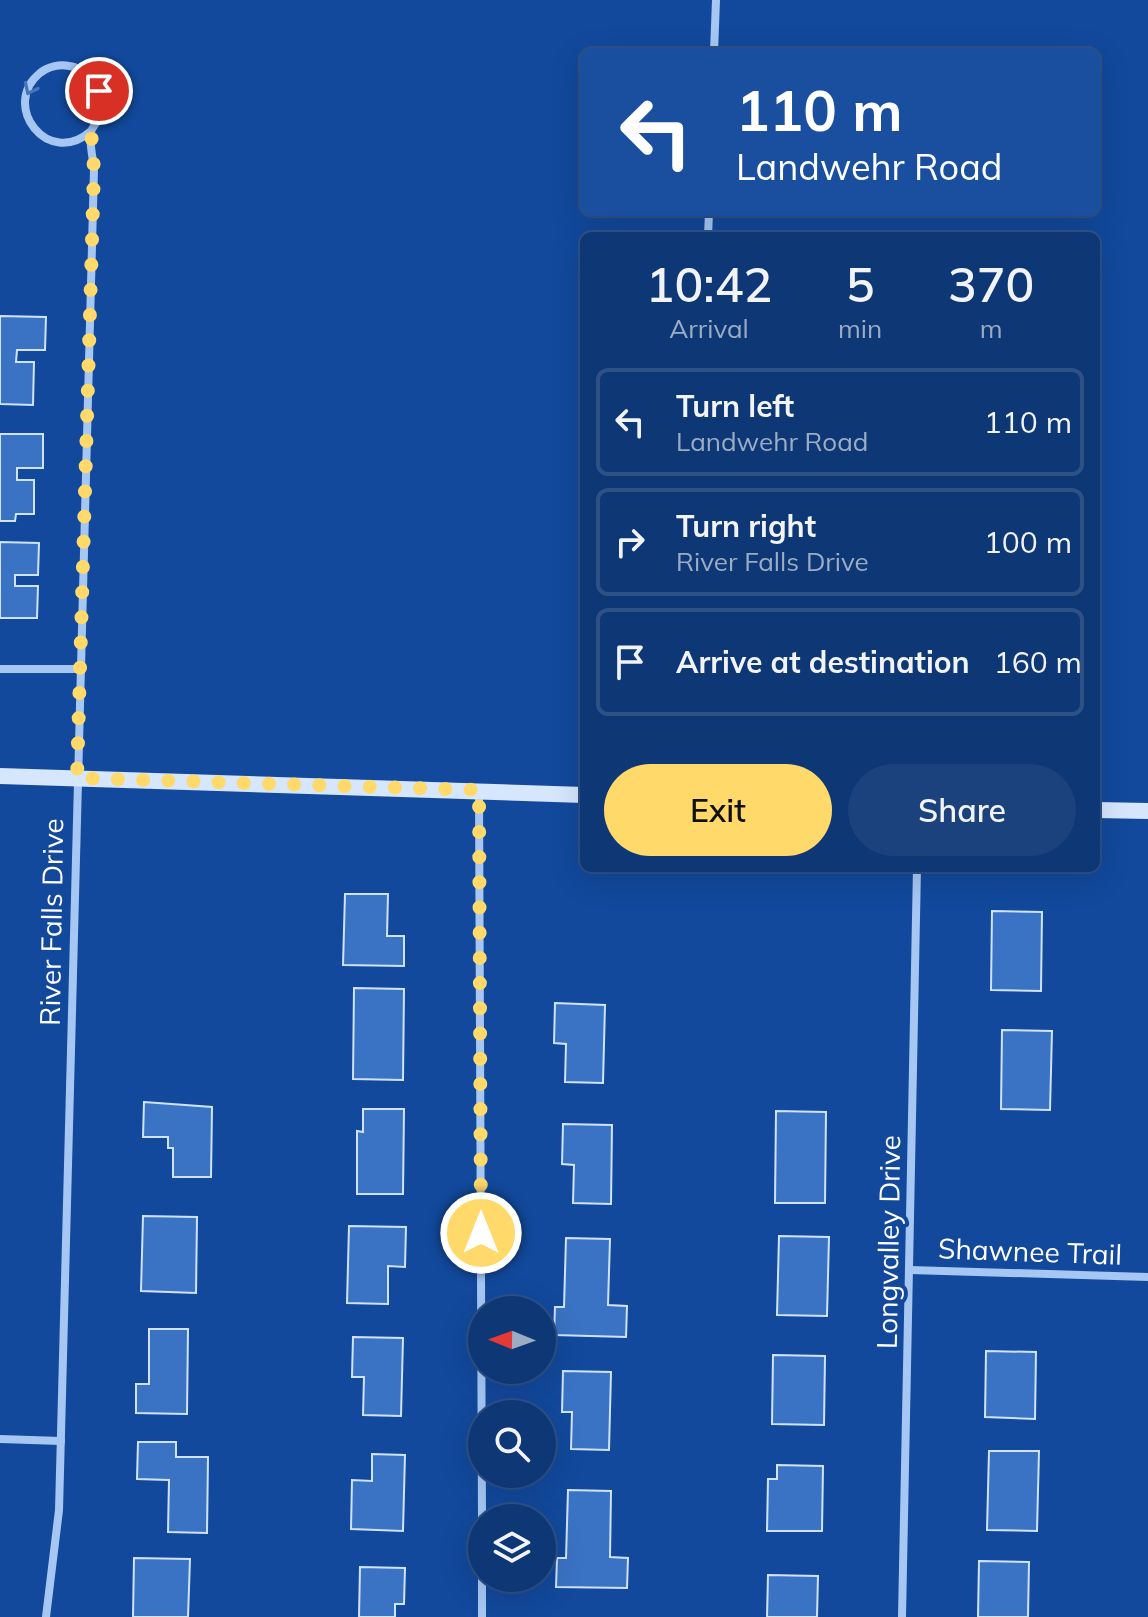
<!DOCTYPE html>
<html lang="en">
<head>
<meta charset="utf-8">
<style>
  body { margin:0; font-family:Mulish,sans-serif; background:#1c427d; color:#f1f3f6; height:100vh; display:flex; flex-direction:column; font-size:30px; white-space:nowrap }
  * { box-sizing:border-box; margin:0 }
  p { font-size:26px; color:#9bacc5 }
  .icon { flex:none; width:44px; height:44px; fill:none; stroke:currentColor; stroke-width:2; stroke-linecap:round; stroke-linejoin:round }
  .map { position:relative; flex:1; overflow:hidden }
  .drawer { position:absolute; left:580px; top:232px; width:520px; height:640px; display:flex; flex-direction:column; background:#0e3775; border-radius:12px; box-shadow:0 8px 32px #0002,0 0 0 2px #2e5187 }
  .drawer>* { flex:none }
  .guide { position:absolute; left:580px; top:48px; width:520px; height:168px; border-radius:12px; box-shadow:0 8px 32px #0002,0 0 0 2px #2e5187; background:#1a4fa0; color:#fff; overflow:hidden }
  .needle { width:52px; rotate:271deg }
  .tools { position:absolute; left:468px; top:1296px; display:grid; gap:16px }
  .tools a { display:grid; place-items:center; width:88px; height:88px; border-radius:50%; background:#0e3775; box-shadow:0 8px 32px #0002,0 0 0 2px #2e5187; font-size:40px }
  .pin { position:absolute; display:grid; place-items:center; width:68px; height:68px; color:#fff; margin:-34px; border:4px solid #fff; border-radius:50%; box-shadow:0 2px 8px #0007 }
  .me { position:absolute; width:88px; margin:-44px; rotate:0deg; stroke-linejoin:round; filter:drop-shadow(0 0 6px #0008) }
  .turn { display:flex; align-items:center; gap:28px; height:168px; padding:0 24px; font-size:36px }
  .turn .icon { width:104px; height:104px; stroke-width:2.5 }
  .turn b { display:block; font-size:56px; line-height:68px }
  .eta { display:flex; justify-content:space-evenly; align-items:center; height:136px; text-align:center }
  .eta b { font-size:48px; font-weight:600; line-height:56px }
  .primary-button { display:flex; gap:16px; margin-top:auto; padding:16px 24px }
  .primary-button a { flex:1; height:92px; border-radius:48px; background:#ffd969; color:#111; font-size:32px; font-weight:600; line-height:92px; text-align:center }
  .primary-button a+a { background:#1c427d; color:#f1f3f6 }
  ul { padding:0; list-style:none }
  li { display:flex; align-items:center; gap:24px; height:108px; margin:0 16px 12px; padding:0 8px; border:4px solid #2e5187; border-radius:12px }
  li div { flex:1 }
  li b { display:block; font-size:30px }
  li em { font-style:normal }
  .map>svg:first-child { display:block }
  .building { fill:#3a73c3; stroke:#cfe2fe; stroke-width:2 }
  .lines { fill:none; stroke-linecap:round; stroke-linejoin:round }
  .minor { stroke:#a6c7f4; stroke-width:8 }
  .secondary { stroke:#d6e6fd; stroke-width:16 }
  .oneway { stroke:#4675bb }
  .route { stroke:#ffd969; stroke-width:14; stroke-dasharray:0 25.2 }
  .labels { text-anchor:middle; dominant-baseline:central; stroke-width:8; stroke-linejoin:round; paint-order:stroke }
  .street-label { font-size:28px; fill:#fff; stroke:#12499c }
</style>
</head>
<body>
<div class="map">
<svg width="1148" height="1617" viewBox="0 0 1148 1617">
  <rect width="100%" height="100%" fill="#12499c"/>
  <g class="building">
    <path d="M0 316 46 317 45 350H17L16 362H34L33 405 0 404Z"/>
    <path d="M0 434H43V468H17V480H34V514H16L15 521H0Z"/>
    <path d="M0 542 39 543 38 575H15V586H38L37 618H0Z"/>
    <path d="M345 894H388L387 936H404V966L343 965Z"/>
    <path d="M992 911 1042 912 1041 991 991 990Z"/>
    <path d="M354 988 404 989 403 1080 353 1079Z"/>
    <path d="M555 1003 605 1005 603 1083 565 1082 566 1044 554 1043Z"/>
    <path d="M1002 1030 1052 1031 1050 1110 1001 1109Z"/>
    <path d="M144 1102 212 1107 211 1177H173V1148H168V1137H143Z"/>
    <path d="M363 1109H404L403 1194H357V1131L363 1132Z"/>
    <path d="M776 1111 826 1112 825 1203H775Z"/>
    <path d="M563 1124 612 1125 611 1204 573 1203 574 1165 562 1164Z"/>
    <path d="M143 1216 197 1217 196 1293 141 1291Z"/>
    <path d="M349 1226 406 1227 405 1267 388 1266V1304L347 1303Z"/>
    <path d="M779 1236 829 1237 827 1316 777 1315Z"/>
    <path d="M566 1238 610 1239 608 1305 627 1306 626 1337 554 1335 555 1307H564Z"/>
    <path d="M149 1329H188L187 1414 136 1413V1384H149Z"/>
    <path d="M353 1337 403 1338 401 1416 363 1415 364 1377H352Z"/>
    <path d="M986 1351 1036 1352 1035 1419 985 1417Z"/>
    <path d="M773 1355 825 1356 824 1425 772 1424Z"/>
    <path d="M563 1371 611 1372 609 1450 571 1449 572 1412H562Z"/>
    <path d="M138 1442H176V1457H208L207 1533 168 1532 169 1480 137 1479Z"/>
    <path d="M989 1451H1039L1037 1531 987 1530Z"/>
    <path d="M372 1454 405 1455 403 1531 351 1529 352 1480 372 1481Z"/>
    <path d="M777 1465 823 1466 822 1531H767L768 1479H777Z"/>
    <path d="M568 1490 611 1491 610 1557 628 1558 627 1588 556 1587 557 1558H566Z"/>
    <path d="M134 1558 190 1559 188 1617H133Z"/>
    <path d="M979 1561 1029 1562 1028 1617H978Z"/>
    <path d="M360 1567 405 1568 404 1604H395V1617H359Z"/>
    <path d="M768 1575 818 1576 817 1617H767Z"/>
  </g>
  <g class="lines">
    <g class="minor">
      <path d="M714 52 716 0"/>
      <path d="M708 236 709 212"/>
      <path d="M0 669H81"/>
      <path d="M479 791 482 1518"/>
      <path d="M910 1270 1148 1277"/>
      <path d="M0 1439 61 1441"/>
      <path d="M482 1578V1617"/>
      <path d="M46 1617 59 1510 94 169C93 158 89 143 91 132 92 127 98 122 100 116 106 94 92 69 69 66 59 64 48 67 40 73 0 105 48 169 91 131"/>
      <path d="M902 1617 917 868"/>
    </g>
    <g class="secondary">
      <path d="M0 776 584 795"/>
      <path d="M1096 810 1148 811"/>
    </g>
  </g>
  <defs><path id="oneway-chevron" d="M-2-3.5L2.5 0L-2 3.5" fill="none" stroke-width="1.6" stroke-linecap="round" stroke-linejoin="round" transform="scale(2)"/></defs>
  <use class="oneway" href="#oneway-chevron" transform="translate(30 89) rotate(116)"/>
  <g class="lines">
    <path class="route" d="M99 91 101 112 91 131 94 169 77 778 479 790 481 1233"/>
  </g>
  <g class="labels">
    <g class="street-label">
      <text transform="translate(51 922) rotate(-89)">River Falls Drive</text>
      <text transform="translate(888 1242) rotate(-89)">Longvalley Drive</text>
      <text transform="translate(1030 1251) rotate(2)">Shawnee Trail</text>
    </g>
  </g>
</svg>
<div class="tools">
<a><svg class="needle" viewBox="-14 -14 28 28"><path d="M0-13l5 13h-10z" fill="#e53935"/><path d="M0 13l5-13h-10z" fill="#9bacc5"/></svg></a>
<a><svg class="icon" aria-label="search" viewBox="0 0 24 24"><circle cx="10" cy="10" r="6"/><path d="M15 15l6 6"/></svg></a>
<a><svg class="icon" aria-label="layers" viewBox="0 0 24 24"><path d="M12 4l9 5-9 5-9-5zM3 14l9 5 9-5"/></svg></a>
</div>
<div class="pin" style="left:99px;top:91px;background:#d93025"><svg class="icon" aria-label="arrive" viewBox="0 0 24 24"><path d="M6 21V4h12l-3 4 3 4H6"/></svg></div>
<svg class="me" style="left:481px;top:1233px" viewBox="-20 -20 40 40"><circle r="17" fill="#ffd969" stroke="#fff" stroke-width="3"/><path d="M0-11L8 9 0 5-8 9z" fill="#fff"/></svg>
<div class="guide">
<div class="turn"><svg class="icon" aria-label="left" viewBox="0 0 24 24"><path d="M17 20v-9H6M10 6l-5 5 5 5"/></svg><div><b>110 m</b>Landwehr Road</div></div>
</div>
<section class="drawer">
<div class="eta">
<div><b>10:42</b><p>Arrival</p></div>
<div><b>5</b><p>min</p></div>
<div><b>370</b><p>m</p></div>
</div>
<ul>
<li><svg class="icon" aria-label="left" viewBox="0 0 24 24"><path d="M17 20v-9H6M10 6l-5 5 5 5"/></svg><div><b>Turn left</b><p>Landwehr Road</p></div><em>110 m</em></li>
<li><svg class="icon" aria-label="right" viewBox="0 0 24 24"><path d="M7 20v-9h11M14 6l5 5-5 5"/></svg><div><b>Turn right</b><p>River Falls Drive</p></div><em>100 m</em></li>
<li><svg class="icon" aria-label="arrive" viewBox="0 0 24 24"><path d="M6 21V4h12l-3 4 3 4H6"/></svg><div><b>Arrive at destination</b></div><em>160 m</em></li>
</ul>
<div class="primary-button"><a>Exit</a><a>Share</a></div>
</section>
</div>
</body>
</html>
